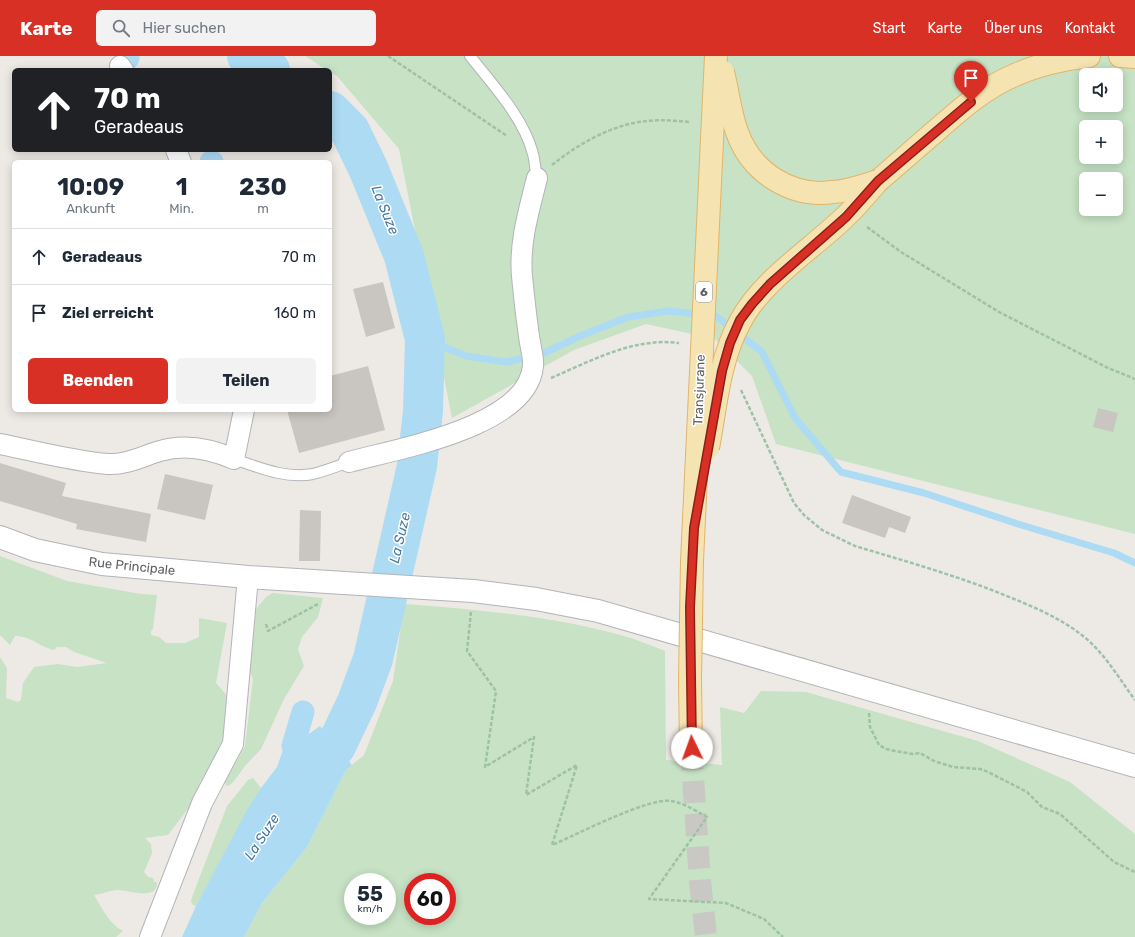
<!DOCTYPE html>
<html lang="de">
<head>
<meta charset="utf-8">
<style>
  body { margin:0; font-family:Rubik,sans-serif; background:#f2f2f3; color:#1f2937; height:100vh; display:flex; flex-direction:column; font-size:15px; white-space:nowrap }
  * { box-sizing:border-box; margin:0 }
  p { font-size:13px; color:#747a83 }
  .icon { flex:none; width:22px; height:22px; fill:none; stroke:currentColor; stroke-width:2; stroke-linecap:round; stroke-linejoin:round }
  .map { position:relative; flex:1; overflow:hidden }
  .drawer { position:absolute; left:12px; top:104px; width:320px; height:252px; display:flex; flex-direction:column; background:#fff; border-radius:6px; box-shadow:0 2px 10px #0003 }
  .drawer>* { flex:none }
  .hud { position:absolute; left:12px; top:12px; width:320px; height:84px; border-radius:6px; box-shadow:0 2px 10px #0003; background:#202124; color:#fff; overflow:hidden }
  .buttons { position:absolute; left:1079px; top:12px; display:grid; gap:8px }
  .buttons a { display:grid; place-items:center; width:44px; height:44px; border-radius:6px; background:#fff; box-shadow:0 2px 10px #0003; font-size:20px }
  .speed { position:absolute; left:344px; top:817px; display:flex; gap:8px; font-size:20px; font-weight:700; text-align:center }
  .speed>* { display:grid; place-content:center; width:52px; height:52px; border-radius:50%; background:#fff; box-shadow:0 2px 10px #0003; line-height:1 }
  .speed small { font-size:10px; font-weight:400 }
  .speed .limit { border:6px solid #d22; background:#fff; color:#111 }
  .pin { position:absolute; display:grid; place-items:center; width:34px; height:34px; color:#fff; margin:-41px -17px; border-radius:50% 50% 50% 0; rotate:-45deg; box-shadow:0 0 4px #0007 }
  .pin .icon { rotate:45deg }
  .me { position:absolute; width:44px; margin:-22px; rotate:357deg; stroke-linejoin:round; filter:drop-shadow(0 0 3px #0008) }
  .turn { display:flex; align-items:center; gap:14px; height:84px; padding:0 16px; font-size:18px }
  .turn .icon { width:52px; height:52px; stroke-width:2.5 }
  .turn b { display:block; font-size:28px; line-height:34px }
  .eta { display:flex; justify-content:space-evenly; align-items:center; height:68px; text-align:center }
  .eta b { font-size:24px; font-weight:700; line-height:28px }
  .button { display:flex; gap:8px; margin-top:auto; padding:8px 16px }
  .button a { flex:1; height:46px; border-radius:6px; background:#d93025; color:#fff; font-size:16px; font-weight:700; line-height:46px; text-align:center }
  .button a+a { background:#f2f2f3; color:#1f2937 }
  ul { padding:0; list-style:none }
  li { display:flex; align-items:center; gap:12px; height:56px; padding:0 16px; border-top:1px solid #e0e1e3 }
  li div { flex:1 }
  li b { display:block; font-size:15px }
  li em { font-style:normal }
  header { display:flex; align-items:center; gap:24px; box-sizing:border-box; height:56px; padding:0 20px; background:#d93025; color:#fff }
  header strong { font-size:19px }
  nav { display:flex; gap:22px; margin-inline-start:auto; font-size:14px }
  .search { width:280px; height:36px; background:#f2f2f3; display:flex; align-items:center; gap:10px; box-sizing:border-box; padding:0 14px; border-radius:6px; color:#747a83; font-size:15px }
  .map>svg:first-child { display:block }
  .green { fill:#c7e2c4; fill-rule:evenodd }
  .water { fill:#addbf4 }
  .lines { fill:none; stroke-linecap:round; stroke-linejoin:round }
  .stream { stroke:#addbf4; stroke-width:7 }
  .canal { stroke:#addbf4; stroke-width:23 }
  .river { stroke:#addbf4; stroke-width:40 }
  .building { fill:#c9c5c1 }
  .primary-tunnel { stroke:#c9c8c4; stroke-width:22; stroke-dasharray:22 11; stroke-linecap:butt }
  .service-casing { stroke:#b2b5b8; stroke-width:12 }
  .minor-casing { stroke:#b2b5b8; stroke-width:22 }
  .secondary-casing { stroke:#b1b4b8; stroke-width:24 }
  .primary-casing { stroke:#e0b56b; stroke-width:24 }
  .path { stroke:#9ec2a5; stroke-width:2.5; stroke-dasharray:4 2; stroke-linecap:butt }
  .service { stroke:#fff; stroke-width:10 }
  .minor { stroke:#fff; stroke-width:20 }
  .secondary { stroke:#fff; stroke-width:22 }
  .primary { stroke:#f5e4b2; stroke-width:22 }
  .primary-bridge-casing { stroke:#e0b56b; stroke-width:24; stroke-linecap:butt }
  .primary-bridge { stroke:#f5e4b2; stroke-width:22 }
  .route-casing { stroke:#8d1f18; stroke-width:10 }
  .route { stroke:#d93025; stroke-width:7 }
  .labels { text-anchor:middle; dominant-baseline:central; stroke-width:3; stroke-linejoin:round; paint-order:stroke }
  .shield { fill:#fff; stroke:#8e9092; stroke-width:1 }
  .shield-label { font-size:12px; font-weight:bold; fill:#5d6063 }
  .street-label { font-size:13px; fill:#5d6063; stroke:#fff }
  .water-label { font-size:14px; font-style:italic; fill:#49799c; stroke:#fff }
</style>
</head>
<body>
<header>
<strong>Karte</strong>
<div class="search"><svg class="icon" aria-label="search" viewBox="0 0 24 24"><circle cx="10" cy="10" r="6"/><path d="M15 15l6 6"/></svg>Hier suchen</div>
<nav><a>Start</a><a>Karte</a><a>Über uns</a><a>Kontakt</a></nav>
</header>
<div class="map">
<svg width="1135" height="881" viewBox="0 0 1135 881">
  <rect width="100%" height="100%" fill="#edeae5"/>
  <g class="green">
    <path d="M305 0H1135V478L776 388 752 320 715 283 646 268 574 294 452 362 399 93 337 20 330 16V14H327ZM1086 19H1116V49H1086ZM1086 71H1116V101H1086ZM1086 123H1116V153H1086Z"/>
    <path d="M0 500 67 525 141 538 157 539 153 573 151 575V579L159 581 166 587H185L199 581V562L227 567 216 627 236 650 232 672 193 746 168 779 145 782 151 788 152 797 144 816 148 821 153 822 154 826H157C158 846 126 833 116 834 109 835 101 838 94 839 102 852 109 868 123 875L116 881H0V601L7 612 6 642 18 646 21 644 23 627 34 611 58 608 77 611 107 607 74 596 66 591H57L54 594C37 590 34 581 15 580L10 589 0 579Z"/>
    <path d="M272 537 323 542 318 561 302 581 298 593 304 610 284 643 261 693 245 710 234 725 230 729 226 730 225 726 245 690 253 623 250 616 256 553 266 541Z"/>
    <path d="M404 548C480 554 558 560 631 582 643 586 654 591 665 595L666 704 722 709 720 651 744 657 761 635 806 636 978 685 1070 726 1135 778V881H244L262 847 307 791 346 714 364 699 393 625ZM353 826H387V860H353ZM413 826H447V860H413Z"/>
    <path d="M253 722 261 732 196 850 193 849 191 846 192 841 227 750 248 724Z"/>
  </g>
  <path class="water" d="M296 658 308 660 306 674 309 678 320 670 352 709 346 714 307 791 262 847 244 881H182L196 850 248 752 261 732 277 711 284 691 285 679 293 673Z"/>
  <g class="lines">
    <path class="stream" d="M425 283 466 300 506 306 542 298 580 280 628 261 668 255 716 260 762 296 795 362 841 416 924 437 1018 468 1114 497 1135 507"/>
    <g class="canal">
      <path d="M126 0 128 2"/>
      <path d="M211 106H212"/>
      <path d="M293 690 303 656"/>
    </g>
    <g class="river">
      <path d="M247 0 270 14"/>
      <path d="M300 731 336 690 357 646 373 603 417 410 423 355 425 283 404 200 368 112 350 75 330 55"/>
    </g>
  </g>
  <g class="building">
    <path d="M383 226 395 272 366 281 353 233Z"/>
    <path d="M368 310 385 374 299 397 287 354H330V320Z"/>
    <path d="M1098 352 1118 357 1113 376 1093 371Z"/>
    <path d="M0 407 66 427 62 440 151 458 146 486 76 473 77 468 0 445Z"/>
    <path d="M165 418 213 429 205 464 157 453Z"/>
    <path d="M852 439 911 461 905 477 889 471 885 482 842 467Z"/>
    <path d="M300 454 321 455 320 505H299Z"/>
  </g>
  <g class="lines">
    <path class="primary-tunnel" d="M691 692 700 825 706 881"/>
    <g class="service-casing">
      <g id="service">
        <path d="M470 0C492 28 524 62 533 98 535 105 535 114 537 122"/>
        <path d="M234 403C260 412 286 423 313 418 325 415 338 410 349 406"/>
      </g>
    </g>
    <g class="minor-casing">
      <g id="minor">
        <path d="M120 10 123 14"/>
        <path d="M176 94 181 106"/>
        <path d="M0 388C35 395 72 405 108 408 126 409 143 400 160 395 186 387 211 393 234 403L244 354"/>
        <path d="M349 406C396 393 528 371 533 310 534 301 530 290 529 280 526 260 524 240 522 220 519 187 529 154 537 122"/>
        <path d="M150 881 202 747 233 688 248 521"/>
      </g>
    </g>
    <g class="secondary-casing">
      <path id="secondary" d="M0 481 35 494 102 508 248 521 473 535 536 543 598 555 1135 710"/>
    </g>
    <g class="primary-casing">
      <g id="primary">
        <path d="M1120 0 1135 1"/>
        <path d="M878 125C898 108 918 90 938 73 962 52 986 31 1015 19 1039 8 1064 3 1089 0"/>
        <path d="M690 624 691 692"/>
      </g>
    </g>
    <g class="path">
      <path d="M388 0 507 80"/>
      <path d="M552 109C578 88 613 68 647 65 661 63 676 65 690 66"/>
      <path d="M867 171 901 196 999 256 1108 312 1135 323"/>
      <path d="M551 322C591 305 634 281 679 287"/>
      <path d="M741 334 794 447 804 459 822 474 855 490C908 506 962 521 1014 543 1041 554 1068 566 1090 586 1108 603 1121 625 1135 644"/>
      <path d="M471 556 467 595 496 635 485 711 534 681 526 739 577 709 552 789C576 779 649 741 671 745 684 747 696 755 707 761L649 843 726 847 764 863 783 881"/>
      <path d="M266 568 268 575 318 548"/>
      <path d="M869 657 870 671 879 689 886 693 895 695 913 698 920 697 934 705 953 711 980 713 988 716 1027 736 1042 751 1060 758 1114 806 1135 816"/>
    </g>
    <use href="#service" class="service"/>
    <use href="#minor" class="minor"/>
    <use href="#secondary" class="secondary"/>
    <use href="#primary" class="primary"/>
    <g class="primary-bridge-casing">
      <g id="primary-bridge">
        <path d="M723 16C728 36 730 57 737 76 751 116 791 142 833 136 849 135 864 129 878 125"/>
        <path d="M708 392C716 350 719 304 740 266 761 225 812 193 845 161 857 150 867 137 878 125"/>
        <path d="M690 624 692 505 716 0"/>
      </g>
    </g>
    <use href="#primary-bridge" class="primary-bridge"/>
  </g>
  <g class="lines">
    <g class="route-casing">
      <path id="route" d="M692 692 690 551 694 472 722 315 730 287 740 264 752 248 770 228 846 161 878 125 971 46"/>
    </g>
    <use href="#route" class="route"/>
  </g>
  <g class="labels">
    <rect class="shield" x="696" y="226" width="16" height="20" rx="3"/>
    <g class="shield-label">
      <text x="704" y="236">6</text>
    </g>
    <g class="street-label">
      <text transform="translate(699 334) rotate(-88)">Transjurane</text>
      <text transform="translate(132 510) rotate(6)">Rue Principale</text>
    </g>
    <g class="water-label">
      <text transform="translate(385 154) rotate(68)">La Suze</text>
      <text transform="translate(400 482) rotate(-77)">La Suze</text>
      <text transform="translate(262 781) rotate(-57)">La Suze</text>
    </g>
  </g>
</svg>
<div class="buttons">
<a><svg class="icon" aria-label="sound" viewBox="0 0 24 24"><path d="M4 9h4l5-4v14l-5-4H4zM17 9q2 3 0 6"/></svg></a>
<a>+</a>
<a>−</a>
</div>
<div class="speed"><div>55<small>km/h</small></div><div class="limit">60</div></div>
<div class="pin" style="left:971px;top:46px;background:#d93025"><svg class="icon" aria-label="arrive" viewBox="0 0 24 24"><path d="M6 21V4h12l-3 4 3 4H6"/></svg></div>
<svg class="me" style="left:692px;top:692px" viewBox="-20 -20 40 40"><circle r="19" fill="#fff"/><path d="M0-13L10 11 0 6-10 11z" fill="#d93025"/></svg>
<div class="hud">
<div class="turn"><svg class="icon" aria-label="ahead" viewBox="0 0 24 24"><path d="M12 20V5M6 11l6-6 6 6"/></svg><div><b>70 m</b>Geradeaus</div></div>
</div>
<section class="drawer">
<div class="eta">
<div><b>10:09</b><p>Ankunft</p></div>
<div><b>1</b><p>Min.</p></div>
<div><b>230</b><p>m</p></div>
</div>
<ul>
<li><svg class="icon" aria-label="ahead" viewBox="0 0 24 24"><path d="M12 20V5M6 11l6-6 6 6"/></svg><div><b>Geradeaus</b></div><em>70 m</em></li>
<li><svg class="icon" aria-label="arrive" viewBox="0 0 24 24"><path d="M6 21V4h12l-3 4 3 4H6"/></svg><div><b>Ziel erreicht</b></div><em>160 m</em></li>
</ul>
<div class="button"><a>Beenden</a><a>Teilen</a></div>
</section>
</div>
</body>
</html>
